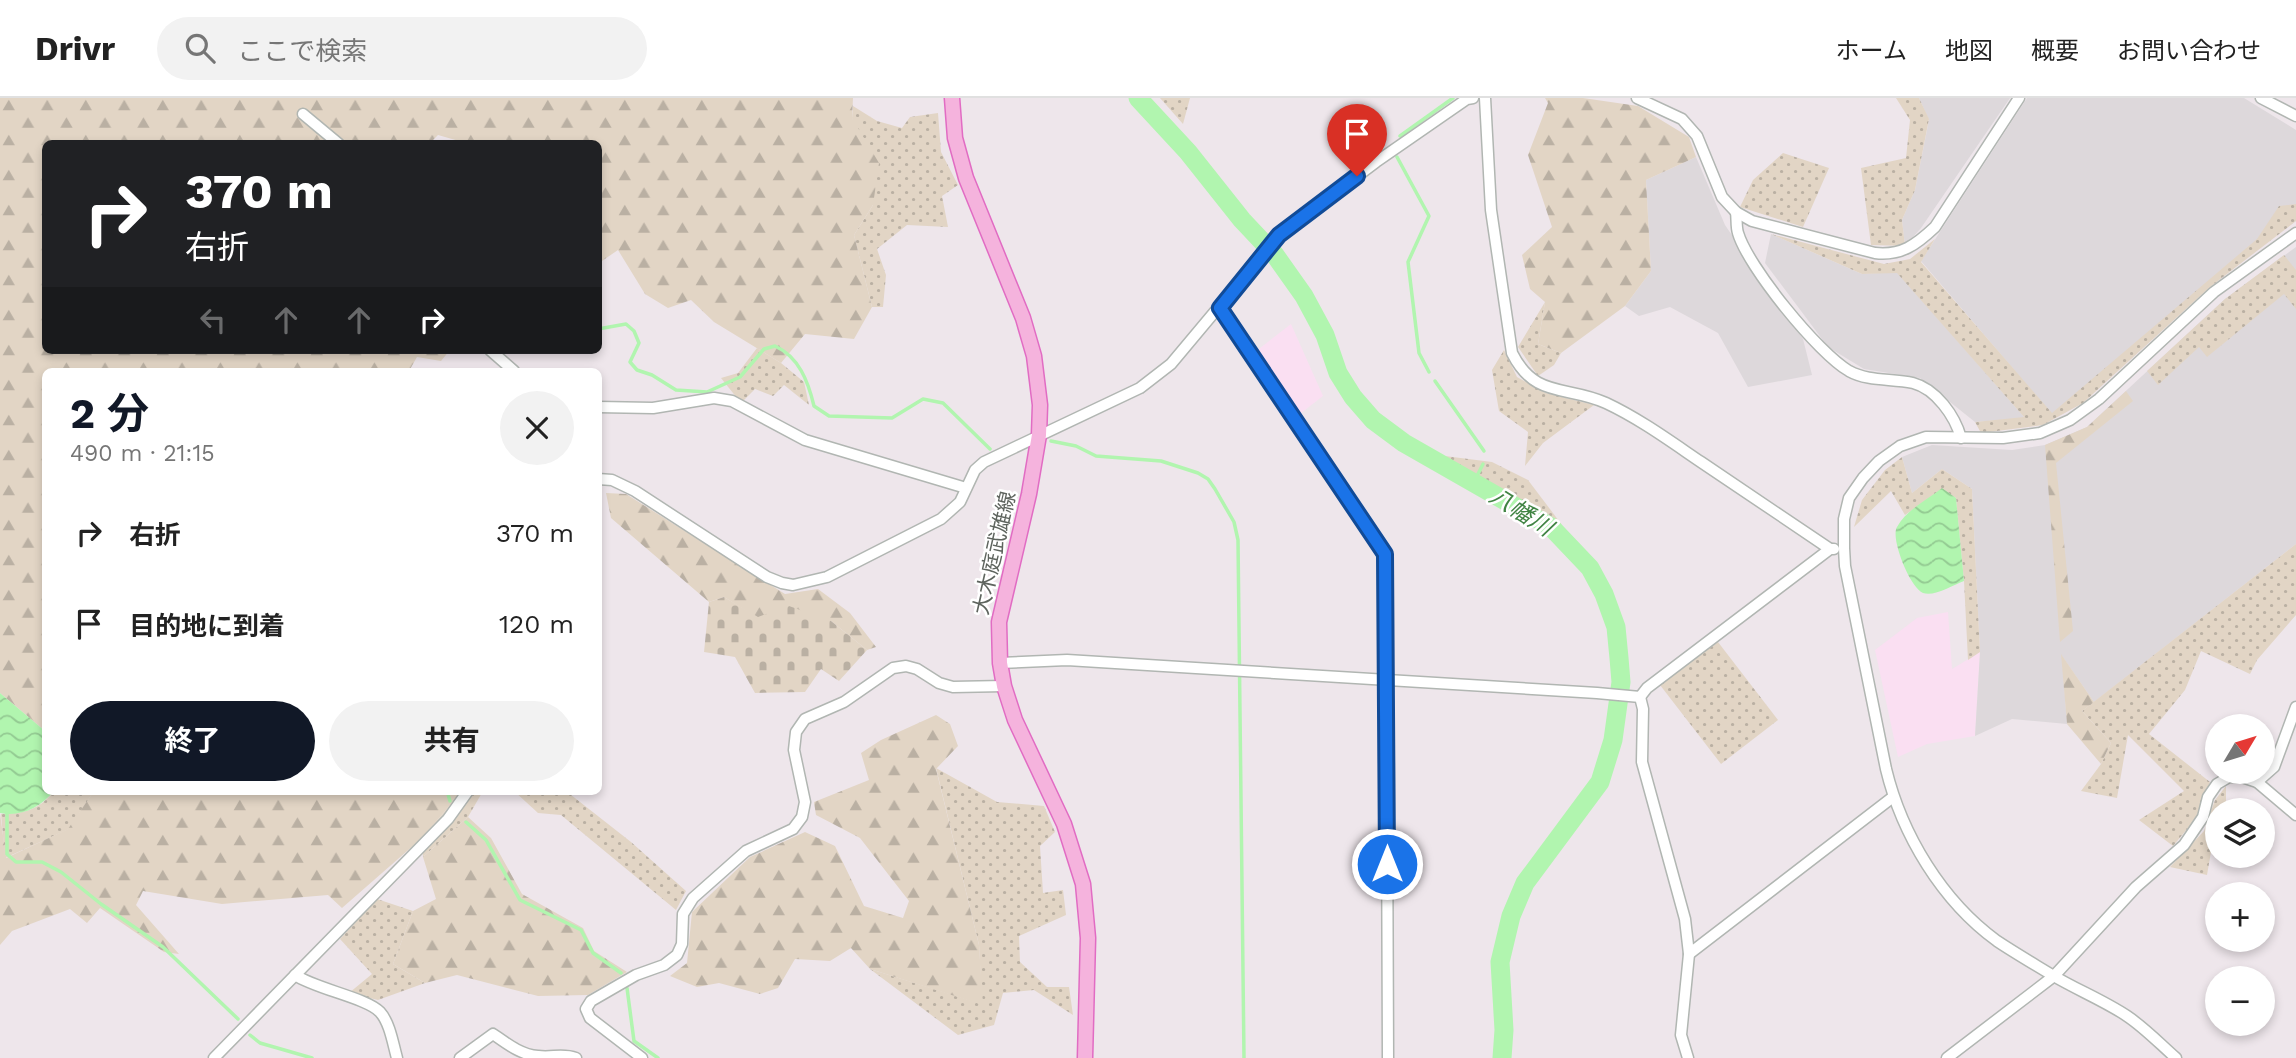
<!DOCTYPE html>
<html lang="ja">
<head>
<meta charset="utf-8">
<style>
  body { margin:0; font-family:"Work Sans","Noto Sans JP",sans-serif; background:#f2f2f2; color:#222; height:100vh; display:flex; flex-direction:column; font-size:26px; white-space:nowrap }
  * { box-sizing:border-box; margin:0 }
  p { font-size:23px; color:#767676 }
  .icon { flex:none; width:38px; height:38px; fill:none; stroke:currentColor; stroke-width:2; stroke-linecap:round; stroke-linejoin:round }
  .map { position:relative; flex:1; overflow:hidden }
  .drawer { position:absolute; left:42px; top:270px; width:560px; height:427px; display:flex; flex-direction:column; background:#fff; border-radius:10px; box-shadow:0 4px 10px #0003 }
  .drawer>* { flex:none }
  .banner { position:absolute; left:42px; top:42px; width:560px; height:214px; border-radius:10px; box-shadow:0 4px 10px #0003; background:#202124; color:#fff; overflow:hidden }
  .needle { width:46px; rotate:52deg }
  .fabs { position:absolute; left:2205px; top:616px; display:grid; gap:14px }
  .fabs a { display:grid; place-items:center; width:70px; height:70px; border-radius:50%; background:#fff; box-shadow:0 4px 10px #0003; font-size:35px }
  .pin { position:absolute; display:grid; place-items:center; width:60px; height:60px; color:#fff; margin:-72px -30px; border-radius:50% 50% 50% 0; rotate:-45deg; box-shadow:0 0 7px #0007 }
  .pin .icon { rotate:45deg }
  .me { position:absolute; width:77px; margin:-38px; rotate:0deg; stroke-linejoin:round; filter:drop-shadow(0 0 5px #0008) }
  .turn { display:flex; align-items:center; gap:24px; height:147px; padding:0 28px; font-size:32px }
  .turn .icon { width:91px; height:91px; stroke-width:2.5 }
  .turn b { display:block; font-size:49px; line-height:60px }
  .lanes { display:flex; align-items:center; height:66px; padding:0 28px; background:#0003; justify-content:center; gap:35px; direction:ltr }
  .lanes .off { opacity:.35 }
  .round { display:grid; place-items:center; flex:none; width:74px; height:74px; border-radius:37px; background:#f2f2f2 }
  .summary { display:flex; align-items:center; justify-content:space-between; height:119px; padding:0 28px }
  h1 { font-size:42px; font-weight:700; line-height:52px; color:#111827 }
  .cta { display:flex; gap:14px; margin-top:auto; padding:14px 28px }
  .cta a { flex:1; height:80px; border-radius:42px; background:#111827; color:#fff; font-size:28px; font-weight:700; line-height:80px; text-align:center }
  .cta a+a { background:#f2f2f2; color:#222 }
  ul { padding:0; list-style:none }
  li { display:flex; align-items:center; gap:21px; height:91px; padding:0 28px }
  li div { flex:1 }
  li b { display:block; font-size:26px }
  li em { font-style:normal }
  header { display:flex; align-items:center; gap:42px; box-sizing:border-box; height:98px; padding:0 35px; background:#fff; border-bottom:2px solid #e0e0e0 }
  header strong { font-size:33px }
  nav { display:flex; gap:38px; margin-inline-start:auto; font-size:24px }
  .search { width:490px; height:63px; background:#f2f2f2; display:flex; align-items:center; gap:18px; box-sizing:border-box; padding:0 24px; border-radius:38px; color:#767676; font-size:26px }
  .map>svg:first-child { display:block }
  .commercial { fill:#fadff2 }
  .industrial { fill:#ddd8db }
  .grass { fill:url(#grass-dots) }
  .forest { fill:url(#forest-firs) }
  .cemetery { fill:url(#cemetery-stones) }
  .water { fill:url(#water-waves) }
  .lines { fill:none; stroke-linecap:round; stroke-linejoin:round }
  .stream { stroke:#b1f5af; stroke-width:3.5 }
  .river { stroke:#b1f5af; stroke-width:19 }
  .minor-casing { stroke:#b1b6b2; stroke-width:13 }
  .major-casing { stroke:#e16cc3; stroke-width:17 }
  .minor { stroke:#fff; stroke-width:10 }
  .major { stroke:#f5b3dd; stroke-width:14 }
  .route-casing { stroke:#114b97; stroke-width:18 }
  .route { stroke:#1a73e8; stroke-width:12 }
  .labels { text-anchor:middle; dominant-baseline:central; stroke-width:5; stroke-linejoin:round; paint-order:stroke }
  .street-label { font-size:21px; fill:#5e645e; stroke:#fff }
  .water-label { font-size:23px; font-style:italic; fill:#408443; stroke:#fff }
</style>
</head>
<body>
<header>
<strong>Drivr</strong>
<div class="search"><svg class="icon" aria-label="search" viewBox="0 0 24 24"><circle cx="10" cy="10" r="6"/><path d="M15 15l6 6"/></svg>ここで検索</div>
<nav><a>ホーム</a><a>地図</a><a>概要</a><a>お問い合わせ</a></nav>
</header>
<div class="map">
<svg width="2296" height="960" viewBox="0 0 2296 960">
  <defs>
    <pattern id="grass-dots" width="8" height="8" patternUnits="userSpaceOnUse" patternTransform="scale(1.75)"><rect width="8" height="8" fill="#e2d5c5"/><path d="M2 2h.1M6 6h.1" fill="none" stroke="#bab0a3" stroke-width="1.8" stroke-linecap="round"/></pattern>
    <pattern id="forest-firs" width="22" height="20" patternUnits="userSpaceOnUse" patternTransform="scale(1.75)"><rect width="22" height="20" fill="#e2d5c5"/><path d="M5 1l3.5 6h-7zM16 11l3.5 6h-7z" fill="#bab0a3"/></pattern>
    <pattern id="cemetery-stones" width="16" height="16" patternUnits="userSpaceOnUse" patternTransform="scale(1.75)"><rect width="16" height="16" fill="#e2d5c5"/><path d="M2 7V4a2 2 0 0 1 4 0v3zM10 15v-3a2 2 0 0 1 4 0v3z" fill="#bab0a3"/></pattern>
    <pattern id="water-waves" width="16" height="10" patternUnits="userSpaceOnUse" patternTransform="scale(1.75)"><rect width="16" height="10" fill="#b1f5af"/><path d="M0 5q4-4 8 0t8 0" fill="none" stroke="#93ca92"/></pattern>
  </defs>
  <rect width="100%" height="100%" fill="#eee6eb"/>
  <g class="commercial">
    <path d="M1291 226 1323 298 1296 319 1255 254Z"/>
    <path d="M1948 514 1952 571 1980 554 1975 638 1927 646 1898 659 1875 552 1917 520Z"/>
  </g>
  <g class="industrial">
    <path d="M1919 0H2010L1921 130 1905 148 1902 122 1915 92 1929 22Z"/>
    <path d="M2027 0H2244L2296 32V123L2189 200 2052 316 1921 163Z"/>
    <path d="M1696 59 1725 127 1803 241 1812 277 1748 289 1718 235 1670 209 1639 218 1625 208 1651 173 1646 82Z"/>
    <path d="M1771 136 1862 176 1897 174 2025 320 1975 324 1920 280 1864 271 1828 249 1765 165Z"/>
    <path d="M2296 149V446L2094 604 2062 558 2067 626 2012 621 1975 638 1980 554 1972 391 1942 371 1912 395 1902 359 1932 347 2012 352 2045 347 2087 329 2225 201Z"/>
  </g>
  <g class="grass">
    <path d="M1160 0H1190L1183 26Z"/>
    <path d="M1896 0H1919L1929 21 1915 92 1902 122 1905 148 1871 147 1861 70 1906 60 1910 22Z"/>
    <path d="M853 8 877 23 902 30 910 19 938 15 941 54 958 87 942 98 948 129 907 127 877 151 886 177 883 209H872L854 137 873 107 852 20Z"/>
    <path d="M1783 55 1829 70 1803 129 1740 109 1753 82Z"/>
    <path d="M2296 106V123L2210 189 2083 305 2043 327 1981 335 1975 324 2024 319 1897 175 1862 176 1771 136 1884 166 1910 161 1935 141 1921 164 2052 315 2257 141 2279 108Z"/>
    <path d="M2284 157 2296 172V211L2284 196 2207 259 2199 249 2158 287 2147 273 2225 201Z"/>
    <path d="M1545 204 1538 246 1561 255 1554 267 1538 278 1518 249Z"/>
    <path d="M757 250 781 265 804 284 809 307 784 287 773 298 755 291 741 305 721 280 738 275Z"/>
    <path d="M1504 252 1517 279 1546 295 1594 307 1543 345 1525 368 1528 334 1499 313 1492 272Z"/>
    <path d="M1445 358 1492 364 1528 382 1562 427Z"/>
    <path d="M1902 359 1912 395 1942 371 1972 391 1980 554 1968 562 1964 483 1956 400 1942 391 1905 417 1891 393 1854 429 1862 402 1885 372Z"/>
    <path d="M2296 446V517L2257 562 2250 576 2201 553 2185 592 2149 636 2210 684 2198 718 2173 748 2139 722 2184 693 2128 637 2117 700 2081 693 2101 666 2111 645 2082 613Z"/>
    <path d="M1718 544 1778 622 1721 666 1660 587Z"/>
    <path d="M936 670 997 704 1044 708 1055 734 1040 748 1043 795 1063 792 1066 817 1019 838 1020 864 1047 889H1069L1073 917 1034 892 1003 895 994 927 958 937 870 871 982 906 979 847Z"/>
    <path d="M2226 688V712H2217V745L2211 754 2207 777 2170 769 2204 733 2215 702Z"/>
    <path d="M54 693H94L69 731 5 760 1 716C24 715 38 713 54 693Z"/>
    <path d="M462 693H483L468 719 423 759 422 740Z"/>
    <path d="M514 693H566L631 744 686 793 676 812 561 717 538 715Z"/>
    <path d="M377 801 413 813 393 866 425 885 378 902 349 895 372 876 340 841Z"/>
  </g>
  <g class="forest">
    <path d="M0 0H853L852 20 879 65 873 107 854 137 872 209 854 241 805 236 781 265 714 224 691 202 668 210 645 196 618 152 599 165 598 46 466 45 438 37 429 46H46V252H450L441 263 417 259 409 273H46L45 633 0 595Z"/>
    <path d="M1545 0H1583L1638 8 1689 39 1696 59 1646 82 1651 173 1625 208 1561 255 1538 246 1545 204 1530 191 1522 157 1552 129 1528 57 1548 5Z"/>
    <path d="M2126 293 2133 303 2056 365 2073 533 2060 544 2045 347 2087 329Z"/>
    <path d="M606 395 626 396 785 496 818 491 850 515 876 549 867 552 831 523 758 520 724 499 709 504 611 420Z"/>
    <path d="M2061 556 2094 604 2082 613 2111 645 2101 666 2067 626Z"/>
    <path d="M936 617 950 626 958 648 936 671 979 847 983 907 870 871 851 850 830 863 795 861 778 890 760 896 719 885 697 889 670 878 687 865 692 814 750 759 805 734 835 748 864 808 903 820 909 803 860 740 816 717 814 704 869 682 861 655 881 642Z"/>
    <path d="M94 693H462L422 740 342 810 328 797 222 806 143 793 136 807 179 856 164 854 100 810 87 825 70 811 12 833 0 847V715L6 760 68 731Z"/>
    <path d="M468 719 491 740 522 796 583 830 594 853 627 874 588 897 538 898 457 877 425 885 393 866 413 813 436 801 423 759Z"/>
  </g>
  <path class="cemetery" d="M724 499 758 519 789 508 831 523 867 552 839 583 821 571 805 594 755 595 735 559 704 554 709 504Z"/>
  <g class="water">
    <path d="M1942 390 1956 400 1964 483C1953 487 1934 499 1923 495 1910 490 1890 440 1897 429 1906 412 1927 402 1942 390Z"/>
    <path d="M0 595 45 633 46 693H54C40 710 21 719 0 715Z"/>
  </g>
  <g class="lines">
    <g class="stream">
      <path d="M1400 38 1453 0"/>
      <path d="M1397 59 1429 118 1408 164 1419 255 1429 274"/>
      <path d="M598 231 626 226 634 233 639 245 630 264 637 272 652 277 676 292 707 294 740 279 764 251 775 248C799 259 808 283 814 308L829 318 892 320 923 301 943 305 990 351"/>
      <path d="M1435 283 1484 353"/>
      <path d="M1051 343 1076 348 1096 358 1161 363 1198 375 1208 381 1215 391 1234 424 1238 442 1244 960"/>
      <path d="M1474 384 1483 366"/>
      <path d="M447 693 450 703"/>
      <path d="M7 712V756L16 764H42L61 774 101 806 163 849 238 921"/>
      <path d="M466 724 486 742 520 802 581 832 593 855 621 875"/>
      <path d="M627 890 634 943 658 960"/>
      <path d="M250 937 260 945 312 960"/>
    </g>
    <path class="river" d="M1138 0 1188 54 1242 122 1275 157 1304 198 1325 237 1338 275 1353 299 1373 322 1404 345 1551 429 1590 470 1604 496 1616 529 1619 560 1621 584 1613 642 1600 684 1525 785 1511 818 1500 864 1504 932 1502 960"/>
    <g class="minor-casing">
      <g id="minor">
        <path d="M1485 0 1491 112 1512 255C1535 301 1566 287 1606 305 1640 321 1670 343 1701 364 1744 393 1787 422 1830 451"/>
        <path d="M1637 0 1682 21 1697 38 1722 99 1736 114 1752 123 1875 155C1901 158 1916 147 1935 129L2019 0"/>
        <path d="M2261 0 2296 18"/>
        <path d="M303 16 339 46"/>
        <path d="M1736 114C1737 121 1736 129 1738 135 1748 169 1818 255 1849 273 1869 284 1892 280 1913 285 1936 291 1955 318 1961 340"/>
        <path d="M1220 210 1386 456 1388 960"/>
        <path d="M490 252 514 273"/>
        <path d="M598 309 653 310 714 300 732 303 805 342 966 390"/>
        <path d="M598 381 612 382 635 393 767 479 782 485 793 487 827 479 941 421 960 404 975 372 984 364 1140 290 1171 266 1279 137 1376 64 1467 1 1473 0"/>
        <path d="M1000 565 1067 562 1597 595 1640 599"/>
        <path d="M1640 599 1643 611 1642 664 1685 821 1689 856 1681 937 1688 960"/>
        <path d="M1640 599 1647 590 1830 451H1834"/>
        <path d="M2257 684 2274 669 2296 609"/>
        <path d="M1689 856 1893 699"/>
        <path d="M295 877C316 891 367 900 380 914 390 925 393 946 397 960"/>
        <path d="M214 960 448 721 468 693"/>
        <path d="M460 960 493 936C506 945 521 957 538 958 552 960 562 955 576 960"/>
        <path d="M642 960 590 920 586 911 591 903 636 877 664 867 677 857 682 846 683 816 693 800 746 753 793 731 802 719 805 704 794 652 796 634 805 621 844 604 893 570 906 568 917 571 939 585 953 589 1004 588"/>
        <path d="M1947 960 2054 878 2136 789 2184 747 2203 719 2208 699 2217 686 2229 679H2242L2257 684 2296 717"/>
        <path d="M2176 960C2160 946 2145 930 2127 918 2103 902 2077 892 2052 877 2034 866 2015 855 1997 843 1942 803 1902 737 1886 671L1845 468 1844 450V421L1849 400 1863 380 1879 363 1900 348 1926 339 2003 340 2040 335 2070 322 2099 301 2214 194 2296 135"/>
      </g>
    </g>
    <g class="major-casing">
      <path id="major" d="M952 0 955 40 966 80 1023 220 1034 258 1040 307 1039 337 1029 396 999 524 1000 565 1004 588 1015 622 1064 726 1083 786 1088 840 1085 960"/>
    </g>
    <use href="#minor" class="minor"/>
    <use href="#major" class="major"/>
  </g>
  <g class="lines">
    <g class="route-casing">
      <path id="route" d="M1357 78 1279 137 1220 210 1385 456 1387 766"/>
    </g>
    <use href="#route" class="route"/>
  </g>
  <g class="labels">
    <g class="street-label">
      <text transform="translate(994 455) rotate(-77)">大木庭武雄線</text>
    </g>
    <g class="water-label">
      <text transform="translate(1521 414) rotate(32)">八幡川</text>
    </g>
  </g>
</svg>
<div class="fabs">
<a><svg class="needle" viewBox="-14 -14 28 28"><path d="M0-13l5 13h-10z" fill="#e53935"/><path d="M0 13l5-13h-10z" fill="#767676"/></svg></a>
<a><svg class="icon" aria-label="layers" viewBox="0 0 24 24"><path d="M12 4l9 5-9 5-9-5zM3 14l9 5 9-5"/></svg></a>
<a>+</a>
<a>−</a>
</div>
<div class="pin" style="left:1357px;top:78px;background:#d93025"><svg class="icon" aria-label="arrive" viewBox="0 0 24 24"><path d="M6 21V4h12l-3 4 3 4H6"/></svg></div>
<svg class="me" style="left:1387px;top:766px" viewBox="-20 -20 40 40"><circle r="17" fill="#1a73e8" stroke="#fff" stroke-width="3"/><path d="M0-11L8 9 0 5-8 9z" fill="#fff"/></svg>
<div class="banner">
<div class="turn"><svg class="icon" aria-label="right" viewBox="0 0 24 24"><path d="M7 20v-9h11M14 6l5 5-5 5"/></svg><div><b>370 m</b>右折</div></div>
<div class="lanes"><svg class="icon off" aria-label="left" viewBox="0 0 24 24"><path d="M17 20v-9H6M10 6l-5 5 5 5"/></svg><svg class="icon off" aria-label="ahead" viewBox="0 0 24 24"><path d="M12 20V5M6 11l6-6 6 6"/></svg><svg class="icon off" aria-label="ahead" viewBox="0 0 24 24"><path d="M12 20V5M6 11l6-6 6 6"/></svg><svg class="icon" aria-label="right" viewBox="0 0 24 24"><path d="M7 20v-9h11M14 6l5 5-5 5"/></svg></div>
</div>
<section class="drawer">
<div class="summary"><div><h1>2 分</h1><p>490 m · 21:15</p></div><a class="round"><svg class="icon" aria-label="close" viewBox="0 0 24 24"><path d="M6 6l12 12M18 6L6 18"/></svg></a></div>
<ul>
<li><svg class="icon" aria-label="right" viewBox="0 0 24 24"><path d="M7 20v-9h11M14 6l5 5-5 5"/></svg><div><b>右折</b></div><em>370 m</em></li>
<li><svg class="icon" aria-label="arrive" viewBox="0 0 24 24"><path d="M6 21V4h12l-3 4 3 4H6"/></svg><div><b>目的地に到着</b></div><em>120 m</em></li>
</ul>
<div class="cta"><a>終了</a><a>共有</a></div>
</section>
</div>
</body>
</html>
